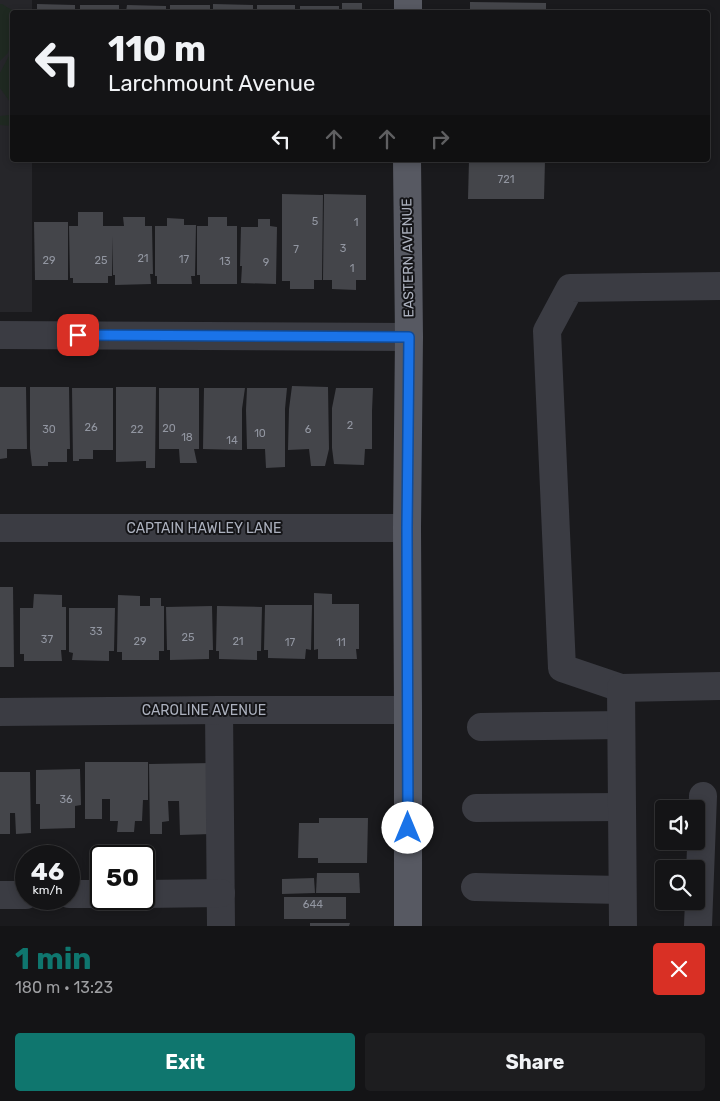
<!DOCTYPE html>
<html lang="en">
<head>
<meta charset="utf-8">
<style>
  body { margin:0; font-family:Rubik,sans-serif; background:#1d1d1f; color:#f1f3f6; height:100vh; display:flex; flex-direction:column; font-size:19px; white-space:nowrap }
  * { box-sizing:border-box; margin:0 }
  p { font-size:16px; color:#9d9ea1 }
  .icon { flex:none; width:28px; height:28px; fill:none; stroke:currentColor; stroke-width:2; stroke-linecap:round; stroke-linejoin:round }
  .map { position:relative; height:926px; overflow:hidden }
  .sheet { display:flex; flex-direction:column; background:#141416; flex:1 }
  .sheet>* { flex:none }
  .banner { position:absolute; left:10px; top:10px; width:700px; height:152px; border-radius:5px; box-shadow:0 2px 8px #0003,0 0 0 1px #333335; background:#141416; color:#f1f3f6; overflow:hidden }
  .controls { position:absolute; left:655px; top:800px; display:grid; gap:10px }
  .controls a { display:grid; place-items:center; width:50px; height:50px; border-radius:5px; background:#141416; box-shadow:0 2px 8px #0003,0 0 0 1px #333335; font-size:25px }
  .speed { position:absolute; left:15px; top:845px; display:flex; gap:10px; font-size:25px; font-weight:700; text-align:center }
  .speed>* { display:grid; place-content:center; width:65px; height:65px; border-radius:50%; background:#141416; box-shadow:0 2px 8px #0003,0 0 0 1px #333335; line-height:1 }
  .speed small { font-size:12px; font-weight:400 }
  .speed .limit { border:2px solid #111; border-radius:8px; background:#fff; color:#111 }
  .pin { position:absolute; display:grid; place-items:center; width:42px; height:42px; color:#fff; margin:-21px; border-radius:10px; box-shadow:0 2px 8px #0006 }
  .me { position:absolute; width:55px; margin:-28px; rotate:0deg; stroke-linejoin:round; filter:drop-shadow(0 0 4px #0008) }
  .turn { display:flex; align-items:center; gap:18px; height:105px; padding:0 15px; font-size:22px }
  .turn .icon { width:65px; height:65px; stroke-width:2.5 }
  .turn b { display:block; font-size:35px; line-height:42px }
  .lanes { display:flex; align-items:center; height:48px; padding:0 15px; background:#0003; justify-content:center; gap:25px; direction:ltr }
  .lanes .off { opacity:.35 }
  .round { display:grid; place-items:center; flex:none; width:52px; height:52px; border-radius:5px; background:#1d1d1f }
  .summary { display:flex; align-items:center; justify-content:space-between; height:85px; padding:0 15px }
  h1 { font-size:30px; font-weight:700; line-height:38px; color:#0f766e }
  .action { display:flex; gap:10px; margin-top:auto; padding:10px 15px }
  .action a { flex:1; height:58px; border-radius:5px; background:#0f766e; color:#fff; font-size:20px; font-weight:700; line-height:58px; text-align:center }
  .action a+a { background:#1d1d1f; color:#f1f3f6 }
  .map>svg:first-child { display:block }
  .built { fill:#26262a }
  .green { fill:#1f2921 }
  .building { fill:#44454a }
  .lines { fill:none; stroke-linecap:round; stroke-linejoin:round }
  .minor { stroke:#3b3c43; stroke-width:28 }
  .major { stroke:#575962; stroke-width:28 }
  .route-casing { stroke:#114b97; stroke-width:12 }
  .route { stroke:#1a73e8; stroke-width:9 }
  .labels { text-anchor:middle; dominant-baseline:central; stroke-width:4; stroke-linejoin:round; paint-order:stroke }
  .number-label { font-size:11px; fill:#9296a1 }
  .street-label { font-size:14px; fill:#acb1be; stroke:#151518 }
</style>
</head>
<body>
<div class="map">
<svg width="720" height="926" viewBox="0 0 720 926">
  <rect width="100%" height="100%" fill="#1a1a1d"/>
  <path class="built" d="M0 0H32V12H12V160H32V312H0Z"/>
  <g class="green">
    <path d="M0 4H2L15 12H12V37L8 53 0 61Z"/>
    <path d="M12 50V126L0 125V116L9 115 10 102 0 88V73Z"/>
  </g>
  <g class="building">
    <path d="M470 2 546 3V12H470Z"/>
    <rect x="342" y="3" width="20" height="9"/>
    <path d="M37 4 75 5V12H37Z"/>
    <path d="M213 4 253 5V12H213Z"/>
    <rect x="80" y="5" width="39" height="7"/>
    <path d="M127 5 166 6V12H126Z"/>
    <rect x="170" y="5" width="40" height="7"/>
    <rect x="257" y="5" width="38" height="7"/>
    <rect x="300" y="6" width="39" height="6"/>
    <path d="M469 160H545L544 199H468Z"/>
    <path d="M282 194 323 195 322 280H314V289H290V281H282Z"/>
    <path d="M324 194 366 195V280H356V290L332 289V280H323Z"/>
    <path d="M78 212H103V226H124L123 217H145V226H152L153 274H150L151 284 115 285V275H113L112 236V276H108V283H73V278H70L69 226H78Z"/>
    <path d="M208 217H227V226H237V284H200V275H197V226H208Z"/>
    <path d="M167 218 184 219V225H196L195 276H191L192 284H157V276H155V226H167Z"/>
    <path d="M258 219H270V226L277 227 276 284 241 283 242 266H240L241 227H258Z"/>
    <path d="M34 222H68V280H35Z"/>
    <path d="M292 386 328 387 329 449 325 466H311L309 449 288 450 289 409Z"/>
    <path d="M0 387H26L27 449H7V458L0 459Z"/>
    <path d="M30 387H69L70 449H67V462H48V466H32L30 449Z"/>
    <path d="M116 387H156L155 468H146V461L116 462Z"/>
    <path d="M72 388H113V450H93V459H79V461H73Z"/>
    <path d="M159 388H199V449H194L197 463H180L179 449H159Z"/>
    <path d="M204 388H245L242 409V450L203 449Z"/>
    <path d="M247 388H287L285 409V467L266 468 265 449H247L246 410Z"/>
    <path d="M336 388H373L372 411V449H365L364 465 334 464 332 448V408Z"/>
    <path d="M0 587H13L14 667H0Z"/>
    <path d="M314 593 332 594V604H359V649H356L357 659H318V649L314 650Z"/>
    <path d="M34 594 62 595V607H66V650H61L62 661H24V654H20V608H33Z"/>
    <path d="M118 595 140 596V606H150V598H161V606H164V651H159V660H122V652H117Z"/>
    <path d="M265 605H312L311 650 306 649 305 659 268 658V650H264Z"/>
    <path d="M212 606 213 650H209V659L170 660V650H167L166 607Z"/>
    <path d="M217 606 262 607 261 651H257V660L219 659V651H216Z"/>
    <path d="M69 608H115L114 651H109V661L72 660 73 653 69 652Z"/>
    <path d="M85 762H148V800H143L142 821H135L134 832H117L118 821H110V799H102V819H85Z"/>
    <path d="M213 763 211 834 180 835 179 801H168L169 821 162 822V834H150L149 764Z"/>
    <path d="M80 769 81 805 75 806V828L40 829V804H36V770Z"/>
    <path d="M0 772H30L31 833 16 834 15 813H10V834H0Z"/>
    <path d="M319 818H368L367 863H318V858H298L299 823H319Z"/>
    <path d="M317 873H359L360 893H316Z"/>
    <path d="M314 878 315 893 282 894V879Z"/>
    <rect x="284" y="897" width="62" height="22"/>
    <path d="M310 923H350L349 926H310Z"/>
  </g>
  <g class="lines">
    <g class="minor">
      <path d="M0 335 409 337"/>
      <path d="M0 528H407"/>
      <path d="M621 688 562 668 547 331 570 288 720 286"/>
      <path d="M219 710 221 926"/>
      <path d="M0 712 219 710H408"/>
      <path d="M481 727 621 725"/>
      <path d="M476 808 621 807"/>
      <path d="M475 887 622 890"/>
      <path d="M69 894H101"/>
      <path d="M144 894 221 893"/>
      <path d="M0 895H26"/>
      <path d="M623 926 621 688 720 686"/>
      <path d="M698 926 703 796"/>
    </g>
    <g class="major">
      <path d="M408 12V0"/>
      <path d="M407 160 409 337 407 528 408 710V926"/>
    </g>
  </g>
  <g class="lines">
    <g class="route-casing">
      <path id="route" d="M78 335 409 337 407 528 408 828"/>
    </g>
    <use href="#route" class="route"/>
  </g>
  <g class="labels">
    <g class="number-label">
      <text x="506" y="179">721</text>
      <text x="315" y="221">5</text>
      <text x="356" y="222">1</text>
      <text x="343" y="248">3</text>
      <text x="296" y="249">7</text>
      <text x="143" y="258">21</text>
      <text x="184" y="259">17</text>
      <text x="49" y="260">29</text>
      <text x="101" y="260">25</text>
      <text x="225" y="261">13</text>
      <text x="266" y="262">9</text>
      <text x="352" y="268">1</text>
      <text x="350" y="425">2</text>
      <text x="91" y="427">26</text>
      <text x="169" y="428">20</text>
      <text x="49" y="429">30</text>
      <text x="137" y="429">22</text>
      <text x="308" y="429">6</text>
      <text x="260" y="433">10</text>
      <text x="187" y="437">18</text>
      <text x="232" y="440">14</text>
      <text x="96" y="631">33</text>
      <text x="188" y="637">25</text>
      <text x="47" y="639">37</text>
      <text x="140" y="641">29</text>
      <text x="238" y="641">21</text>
      <text x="290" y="642">17</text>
      <text x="341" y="642">11</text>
      <text x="66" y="799">36</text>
      <text x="313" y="904">644</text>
    </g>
    <g class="street-label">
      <text transform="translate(408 258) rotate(-91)">EASTERN AVENUE</text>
      <text x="204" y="528">CAPTAIN HAWLEY LANE</text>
      <text x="204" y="710">CAROLINE AVENUE</text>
    </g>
  </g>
</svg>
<div class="controls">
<a><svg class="icon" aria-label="sound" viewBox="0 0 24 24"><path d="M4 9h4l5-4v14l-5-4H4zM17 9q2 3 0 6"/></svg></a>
<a><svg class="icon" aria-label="search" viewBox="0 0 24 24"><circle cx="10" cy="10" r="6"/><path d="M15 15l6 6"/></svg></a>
</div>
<div class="speed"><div>46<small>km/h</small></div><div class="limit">50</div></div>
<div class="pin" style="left:78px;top:335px;background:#d93025"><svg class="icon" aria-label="arrive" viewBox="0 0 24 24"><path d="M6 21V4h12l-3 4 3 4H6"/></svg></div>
<svg class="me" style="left:408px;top:828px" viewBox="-20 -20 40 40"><circle r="19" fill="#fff"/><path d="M0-13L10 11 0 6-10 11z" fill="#1a73e8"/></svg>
<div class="banner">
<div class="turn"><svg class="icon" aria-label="left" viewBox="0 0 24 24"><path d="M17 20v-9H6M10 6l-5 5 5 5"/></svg><div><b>110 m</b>Larchmount Avenue</div></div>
<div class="lanes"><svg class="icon" aria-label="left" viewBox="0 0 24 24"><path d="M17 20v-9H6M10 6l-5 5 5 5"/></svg><svg class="icon off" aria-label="ahead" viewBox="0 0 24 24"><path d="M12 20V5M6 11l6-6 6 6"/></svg><svg class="icon off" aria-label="ahead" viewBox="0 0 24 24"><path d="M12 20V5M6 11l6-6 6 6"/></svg><svg class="icon off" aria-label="right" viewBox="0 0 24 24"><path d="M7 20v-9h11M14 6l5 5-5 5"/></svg></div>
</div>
</div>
<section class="sheet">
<div class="summary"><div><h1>1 min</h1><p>180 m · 13:23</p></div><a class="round" style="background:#d93025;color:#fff"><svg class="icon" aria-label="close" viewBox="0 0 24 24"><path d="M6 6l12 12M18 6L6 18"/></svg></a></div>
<div class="action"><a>Exit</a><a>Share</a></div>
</section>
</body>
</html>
